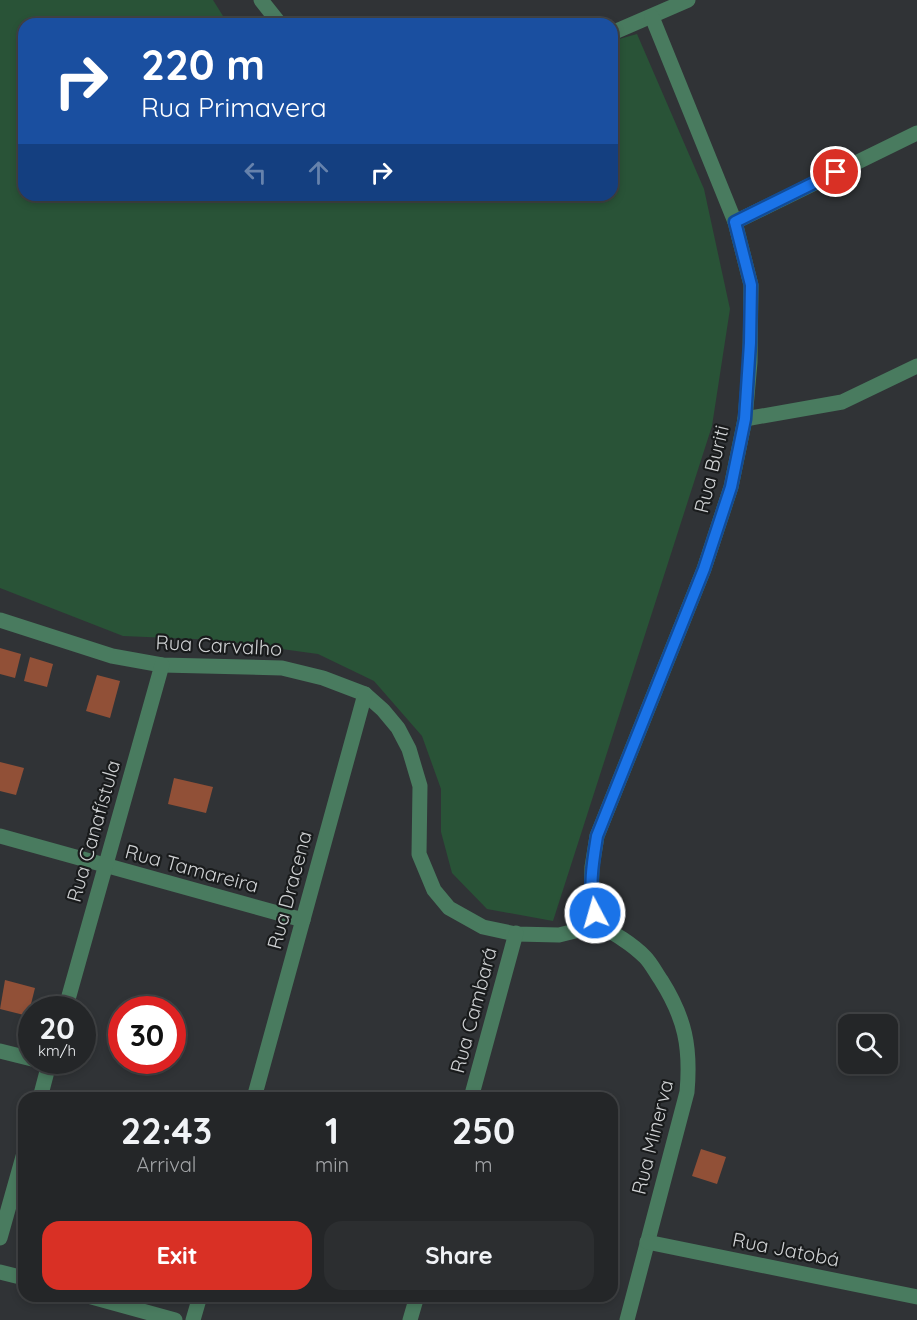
<!DOCTYPE html>
<html lang="en">
<head>
<meta charset="utf-8">
<style>
  body { margin:0; font-family:Quicksand,sans-serif; background:#2c2e30; color:#f1f3f6; height:100vh; display:flex; flex-direction:column; font-size:22px; white-space:nowrap }
  * { box-sizing:border-box; margin:0 }
  p { font-size:20px; color:#a3a5a8 }
  .icon { flex:none; width:33px; height:33px; fill:none; stroke:currentColor; stroke-width:2; stroke-linecap:round; stroke-linejoin:round }
  .map { position:relative; flex:1; overflow:hidden }
  .sheet { position:absolute; left:18px; top:1092px; width:600px; height:210px; display:flex; flex-direction:column; background:#242628; border-radius:18px; box-shadow:0 3px 9px #0003,0 0 0 2px #414345 }
  .sheet>* { flex:none }
  .guide { position:absolute; left:18px; top:18px; width:600px; height:183px; border-radius:18px; box-shadow:0 3px 9px #0003,0 0 0 2px #414345; background:#1a4fa0; color:#fff; overflow:hidden }
  .tools { position:absolute; left:838px; top:1014px; display:grid; gap:12px }
  .tools a { display:grid; place-items:center; width:60px; height:60px; border-radius:12px; background:#242628; box-shadow:0 3px 9px #0003,0 0 0 2px #414345; font-size:30px }
  .speed { position:absolute; left:18px; top:996px; display:flex; gap:12px; font-size:30px; font-weight:700; text-align:center }
  .speed>* { display:grid; place-content:center; width:78px; height:78px; border-radius:50%; background:#242628; box-shadow:0 3px 9px #0003,0 0 0 2px #414345; line-height:1 }
  .speed small { font-size:15px; font-weight:400 }
  .speed .limit { border:9px solid #d22; background:#fff; color:#111 }
  .pin { position:absolute; display:grid; place-items:center; width:51px; height:51px; color:#fff; margin:-26px; border:3px solid #fff; border-radius:50%; box-shadow:0 2px 6px #0007 }
  .me { position:absolute; width:66px; margin:-33px; rotate:354deg; stroke-linejoin:round; filter:drop-shadow(0 0 4px #0008) }
  .turn { display:flex; align-items:center; gap:21px; height:126px; padding:0 24px; font-size:27px }
  .turn .icon { width:78px; height:78px; stroke-width:2.5 }
  .turn b { display:block; font-size:42px; line-height:51px }
  .lanes { display:flex; align-items:center; height:57px; padding:0 24px; background:#0003; justify-content:center; gap:30px; direction:ltr }
  .lanes .off { opacity:.35 }
  .eta { display:flex; justify-content:space-evenly; align-items:center; height:102px; text-align:center }
  .eta b { font-size:36px; font-weight:700; line-height:42px }
  .action { display:flex; gap:12px; margin-top:auto; padding:12px 24px }
  .action a { flex:1; height:69px; border-radius:18px; background:#d93025; color:#fff; font-size:24px; font-weight:700; line-height:69px; text-align:center }
  .action a+a { background:#2c2e30; color:#f1f3f6 }
  .map>svg:first-child { display:block }
  .green { fill:#295337 }
  .building { fill:#915037 }
  .lines { fill:none; stroke-linecap:round; stroke-linejoin:round }
  .minor { stroke:#497b5f; stroke-width:15 }
  .route-casing { stroke:#114b97; stroke-width:15 }
  .route { stroke:#1a73e8; stroke-width:10 }
  .labels { text-anchor:middle; dominant-baseline:central; stroke-width:4.5; stroke-linejoin:round; paint-order:stroke }
  .street-label { font-size:20px; fill:#cfd1d3; stroke:#191b1c }
</style>
</head>
<body>
<div class="map">
<svg width="917" height="1320" viewBox="0 0 917 1320">
  <rect width="100%" height="100%" fill="#303336"/>
  <path class="green" d="M0 0H213L228 24H24V195H612V41L637 34 704 189 730 309 712 426 553 921 487 909 452 873 441 832V789L422 736 374 681 318 654 217 640 123 636 0 588Z"/>
  <g class="building">
    <path d="M0 648 21 654 15 678 0 674Z"/>
    <path d="M30 657 53 664 47 687 24 681Z"/>
    <path d="M97 675 120 681 110 718 86 711Z"/>
    <path d="M0 762 24 768 16 795 0 791Z"/>
    <path d="M174 778 213 787 206 813 168 804Z"/>
    <path d="M5 980 35 988 28 1016 0 1009Z"/>
    <path d="M701 1149 726 1157 717 1184 692 1176Z"/>
  </g>
  <g class="lines">
    <g class="minor">
      <path d="M261 0 280 24"/>
      <path d="M612 33 688 0"/>
      <path d="M735 222 917 133"/>
      <path d="M745 419 842 402 917 366"/>
      <path d="M0 620 112 656 162 665 282 668 323 678 365 694 383 710 398 728 409 749 420 786 419 854 434 890 449 908 483 927 516 934 559 935 599 925"/>
      <path d="M0 836 303 920"/>
      <path d="M599 925 591 901 592 867 597 836 704 569 731 487 745 419 750 362 751 285 735 222 652 17"/>
      <path d="M599 925C615 934 631 943 645 957 651 963 656 973 661 980 685 1018 691 1047 687 1092L627 1320"/>
      <path d="M65 1010 162 665"/>
      <path d="M0 1051 32 1059"/>
      <path d="M40 1098 50 1060"/>
      <path d="M254 1098 365 694"/>
      <path d="M471 1098 516 933"/>
      <path d="M0 1238 24 1153"/>
      <path d="M647 1242 917 1297"/>
      <path d="M0 1272 24 1278"/>
      <path d="M88 1296 175 1320"/>
      <path d="M193 1320 200 1296"/>
      <path d="M410 1320 417 1296"/>
    </g>
  </g>
  <g class="lines">
    <g class="route-casing">
      <path id="route" d="M595 913C588 888 593 861 597 836L704 569 731 487 745 419 750 343 751 285 735 222 836 172"/>
    </g>
    <use href="#route" class="route"/>
  </g>
  <g class="labels">
    <g class="street-label">
      <text transform="translate(711 469) rotate(-76)">Rua Buriti</text>
      <text transform="translate(219 645) rotate(3)">Rua Carvalho</text>
      <text transform="translate(93 831) rotate(-74)">Rua Canafístula</text>
      <text transform="translate(192 868) rotate(15)">Rua Tamareira</text>
      <text transform="translate(289 890) rotate(-75)">Rua Dracena</text>
      <text transform="translate(473 1010) rotate(-75)">Rua Cambará</text>
      <text transform="translate(652 1137) rotate(-76)">Rua Minerva</text>
      <text transform="translate(786 1249) rotate(11)">Rua Jatobá</text>
    </g>
  </g>
</svg>
<div class="tools">
<a><svg class="icon" aria-label="search" viewBox="0 0 24 24"><circle cx="10" cy="10" r="6"/><path d="M15 15l6 6"/></svg></a>
</div>
<div class="speed"><div>20<small>km/h</small></div><div class="limit">30</div></div>
<div class="pin" style="left:836px;top:172px;background:#d93025"><svg class="icon" aria-label="arrive" viewBox="0 0 24 24"><path d="M6 21V4h12l-3 4 3 4H6"/></svg></div>
<svg class="me" style="left:595px;top:913px" viewBox="-20 -20 40 40"><circle r="17" fill="#1a73e8" stroke="#fff" stroke-width="3"/><path d="M0-11L8 9 0 5-8 9z" fill="#fff"/></svg>
<div class="guide">
<div class="turn"><svg class="icon" aria-label="right" viewBox="0 0 24 24"><path d="M7 20v-9h11M14 6l5 5-5 5"/></svg><div><b>220 m</b>Rua Primavera</div></div>
<div class="lanes"><svg class="icon off" aria-label="left" viewBox="0 0 24 24"><path d="M17 20v-9H6M10 6l-5 5 5 5"/></svg><svg class="icon off" aria-label="ahead" viewBox="0 0 24 24"><path d="M12 20V5M6 11l6-6 6 6"/></svg><svg class="icon" aria-label="right" viewBox="0 0 24 24"><path d="M7 20v-9h11M14 6l5 5-5 5"/></svg></div>
</div>
<section class="sheet">
<div class="eta">
<div><b>22:43</b><p>Arrival</p></div>
<div><b>1</b><p>min</p></div>
<div><b>250</b><p>m</p></div>
</div>
<div class="action"><a>Exit</a><a>Share</a></div>
</section>
</div>
</body>
</html>
